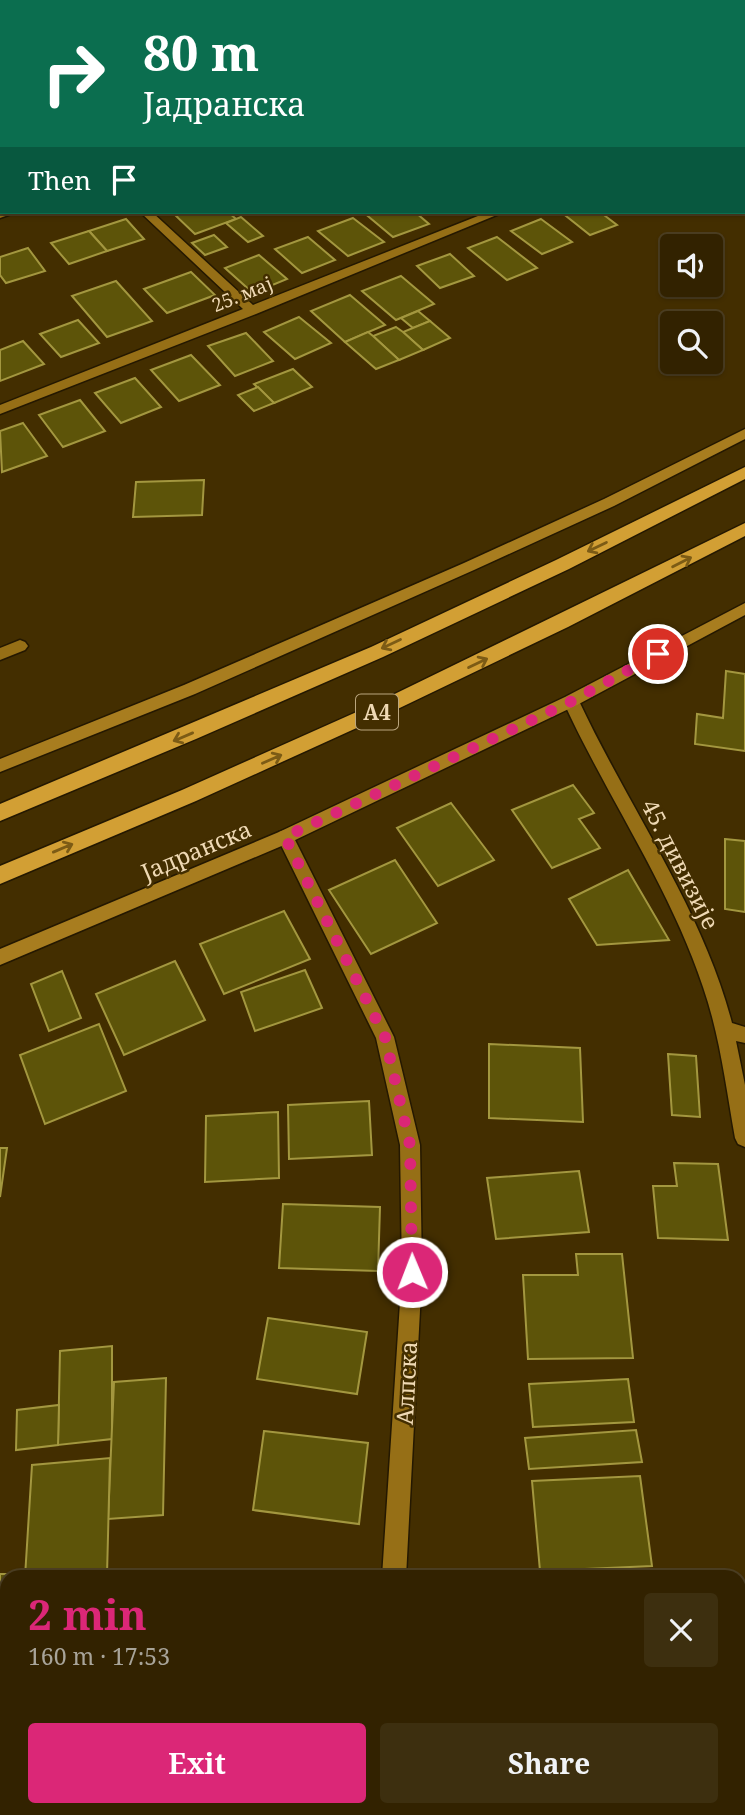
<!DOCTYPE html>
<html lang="en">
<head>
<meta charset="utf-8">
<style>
  body { margin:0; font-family:"Noto Serif",serif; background:#3d2f0f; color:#f1f3f6; height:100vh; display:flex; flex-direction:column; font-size:26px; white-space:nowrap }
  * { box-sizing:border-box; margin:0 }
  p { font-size:23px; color:#a8a499 }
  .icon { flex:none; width:38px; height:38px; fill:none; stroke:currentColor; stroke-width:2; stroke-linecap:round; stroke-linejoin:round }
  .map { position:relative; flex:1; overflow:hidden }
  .sheet { position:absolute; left:0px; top:1570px; width:746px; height:247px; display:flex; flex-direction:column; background:#322200; border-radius:21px 21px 0 0; box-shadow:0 2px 5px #0004,0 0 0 2px #4d3f22 }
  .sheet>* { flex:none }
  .hud { position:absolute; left:0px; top:0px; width:746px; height:214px; box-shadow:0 2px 5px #0004,0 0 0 2px #4d3f22; background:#0b6e4f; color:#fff; overflow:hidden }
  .controls { position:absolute; left:660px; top:234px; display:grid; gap:14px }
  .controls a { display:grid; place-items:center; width:63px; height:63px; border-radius:7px; background:#322200; box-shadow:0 2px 5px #0004,0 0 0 2px #4d3f22; font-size:35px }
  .pin { position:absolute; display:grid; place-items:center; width:60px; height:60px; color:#fff; margin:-30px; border:4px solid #fff; border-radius:50%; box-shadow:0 2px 7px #0007 }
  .me { position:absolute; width:77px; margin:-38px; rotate:359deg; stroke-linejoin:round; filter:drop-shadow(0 0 5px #0008) }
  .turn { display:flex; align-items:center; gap:24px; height:147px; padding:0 28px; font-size:32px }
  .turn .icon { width:91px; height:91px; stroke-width:2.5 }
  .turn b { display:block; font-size:49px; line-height:60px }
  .then { display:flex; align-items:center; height:66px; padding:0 28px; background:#0003; gap:14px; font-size:26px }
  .round { display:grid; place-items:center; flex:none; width:74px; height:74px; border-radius:7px; background:#3d2f0f }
  .summary { display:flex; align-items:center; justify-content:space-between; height:119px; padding:0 28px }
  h1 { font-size:42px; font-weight:700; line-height:52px; color:#db2777 }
  .action { display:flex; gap:14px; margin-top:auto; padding:14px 28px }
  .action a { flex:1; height:80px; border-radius:7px; background:#db2777; color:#fff; font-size:28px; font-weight:700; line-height:80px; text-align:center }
  .action a+a { background:#3d2f0f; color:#f1f3f6 }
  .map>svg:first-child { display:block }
  .building { fill:#5d5409; stroke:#a3973f; stroke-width:2 }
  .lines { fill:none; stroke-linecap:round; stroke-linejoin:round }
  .lane-casing { stroke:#241801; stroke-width:3 }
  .street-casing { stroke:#241801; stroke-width:3 }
  .secondary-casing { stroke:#241801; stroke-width:3 }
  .highway-casing { stroke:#241801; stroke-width:3 }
  .lane { fill:#966f16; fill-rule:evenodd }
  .street { fill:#966f16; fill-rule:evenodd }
  .secondary { fill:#a87d1f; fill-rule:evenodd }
  .highway { fill:#d29f34; fill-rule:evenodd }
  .oneway { stroke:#7c5b15 }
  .route { stroke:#db2777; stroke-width:12; stroke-dasharray:0 21.6 }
  .labels { text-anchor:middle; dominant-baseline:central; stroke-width:5; stroke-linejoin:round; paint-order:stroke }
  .far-street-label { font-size:19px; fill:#efd9b4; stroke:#432e00 }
  .shield { fill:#432e00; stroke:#bba67e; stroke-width:2 }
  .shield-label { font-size:21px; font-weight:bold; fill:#efd9b4 }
  .street-label { font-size:23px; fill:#efd9b4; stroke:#432e00 }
</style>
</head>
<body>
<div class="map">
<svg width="745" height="1815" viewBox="0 0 745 1815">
  <rect width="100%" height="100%" fill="#432e00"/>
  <g class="building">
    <path d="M187 212H228L236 219 195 234 176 216Z"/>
    <path d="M363 212H415L429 224 393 237Z"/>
    <path d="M561 212H600L617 225 590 235Z"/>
    <path d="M241 217 263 236 248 242 226 223Z"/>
    <path d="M353 218 384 242 348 256 318 231Z"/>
    <path d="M126 219 144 239 107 251 89 231Z"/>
    <path d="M541 219 572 242 542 254 511 231Z"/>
    <path d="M89 231 107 251 69 264 51 243Z"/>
    <path d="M214 235 227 247 205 255 192 243Z"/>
    <path d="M308 237 335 260 302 273 275 249Z"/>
    <path d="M497 237 537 268 507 280 468 248Z"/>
    <path d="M28 248 45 271 6 283 0 275V257Z"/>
    <path d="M450 254 474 276 440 288 417 266Z"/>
    <path d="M259 255 287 279 253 293 225 268Z"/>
    <path d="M191 272 215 295 167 313 144 289Z"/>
    <path d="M401 276 434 304 396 320 362 291Z"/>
    <path d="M116 281 152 321 107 337 72 296Z"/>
    <path d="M350 295 385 325 345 342 311 311Z"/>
    <path d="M418 311 430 321 413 328 401 318Z"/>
    <path d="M299 317 331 343 295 359 264 332Z"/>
    <path d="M78 320 99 343 61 357 40 334Z"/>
    <path d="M430 321 450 338 423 350 403 332Z"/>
    <path d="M396 327 403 332 423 350 399 360 373 336Z"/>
    <path d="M368 332 373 336 399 360 376 369 345 342Z"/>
    <path d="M246 333 273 361 235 376 208 346Z"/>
    <path d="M23 341 44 364 0 381V350Z"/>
    <path d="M191 355 220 385 179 401 151 370Z"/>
    <path d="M293 369 312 387 274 403 254 384Z"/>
    <path d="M135 378 161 407 121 423 95 393Z"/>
    <path d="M258 387 274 403 254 411 238 395Z"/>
    <path d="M80 400 105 431 63 447 39 415Z"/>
    <path d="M23 423 47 456 2 472 0 431Z"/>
    <path d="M204 480 202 515 133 517 136 482Z"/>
    <path d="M726 671 745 674V751L695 744 697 714 723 718Z"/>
    <path d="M573 785 594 813 579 819 600 848 552 868 512 810Z"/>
    <path d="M451 803 494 860 438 886 397 828Z"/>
    <path d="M725 839 745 841V912L725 909Z"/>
    <path d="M395 860 437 923 371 954 329 890Z"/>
    <path d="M628 870 669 940 597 945 569 899Z"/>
    <path d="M284 911 310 959 224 994 200 944Z"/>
    <path d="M175 961 205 1020 124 1055 96 994Z"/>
    <path d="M305 970 322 1008 255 1031 241 992Z"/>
    <path d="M62 971 81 1018 49 1031 31 984Z"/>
    <path d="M99 1024 126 1091 45 1124 20 1055Z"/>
    <path d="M489 1044 580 1048 583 1122 489 1118Z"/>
    <path d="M668 1054 696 1056 700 1117 672 1115Z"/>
    <path d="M369 1101 372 1155 289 1159 288 1105Z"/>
    <path d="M278 1112 279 1178 205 1182 206 1116Z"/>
    <path d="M0 1148H7L0 1197Z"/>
    <path d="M674 1163 718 1164 728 1240 658 1238 653 1186H677Z"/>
    <path d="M579 1171 589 1232 496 1239 487 1178Z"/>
    <path d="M283 1204 380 1207 378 1271 279 1268Z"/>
    <path d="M576 1254H622L633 1358 528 1359 523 1275H578Z"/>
    <path d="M268 1318 367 1332 357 1394 257 1379Z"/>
    <path d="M112 1346V1439L58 1445 60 1351Z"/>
    <path d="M166 1378 163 1515 108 1519 114 1382Z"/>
    <path d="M628 1379 634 1422 533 1427 529 1384Z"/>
    <path d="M59 1405 58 1445 16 1450 17 1410Z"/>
    <path d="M636 1430 642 1462 529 1469 525 1438Z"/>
    <path d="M264 1431 368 1443 359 1524 253 1510Z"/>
    <path d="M110 1458 107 1575 25 1577 32 1465Z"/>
    <path d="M640 1476 652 1566 540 1571 532 1481Z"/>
    <path d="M0 1574H25L24 1577H7V1651H0Z"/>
    <rect x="0" y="1722" width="7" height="64"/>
    <path d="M738 1739 745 1740V1815H670L669 1810H738Z"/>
    <rect x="450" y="1810" width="104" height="5"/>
  </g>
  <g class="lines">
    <g class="lane-casing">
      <path id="lane" d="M20 640 25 642 28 646 25 650 0 660V648Z"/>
    </g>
    <g class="street-casing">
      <g id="street">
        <path d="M251 0H261L263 2H252Z"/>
        <path d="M286 0H301L284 2Z"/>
        <path d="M656 0H670L654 2Z"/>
        <rect x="0" y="79" width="2" height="6"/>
        <rect x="744" y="109" width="1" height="6"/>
        <path d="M0 211H2L17 212 0 218Z"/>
        <path d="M140 212H152L253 305 488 212H504L256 314 0 414V405L243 309Z"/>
        <path d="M571 695 579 701C629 808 702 908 732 1023L745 1027V1043L736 1041 745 1085V1147L738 1144 735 1138C726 1088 720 1036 703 987 670 887 607 797 563 701Z"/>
        <path d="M285 830 291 832 394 1037 420 1145 422 1272 406 1577H382L402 1272 400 1145 376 1038 277 837 279 832Z"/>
        <path d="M362 1810H388L387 1815H361Z"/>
      </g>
    </g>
    <g class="secondary-casing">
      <g id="secondary">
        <path d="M745 429V439L614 506 474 570 195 694 0 772V759L184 685 464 563 604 499Z"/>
        <path d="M745 603V615L577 705 291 842 0 965V949L279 832 565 697Z"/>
      </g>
    </g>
    <g class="highway-casing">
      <g id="highway">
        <path d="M745 467V479L569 569 383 657 196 739 0 821V804L371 647 556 560Z"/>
        <path d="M745 523V536L568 627 383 716 196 801 0 884V866L182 790 370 706Z"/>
      </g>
    </g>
    <use href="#lane" class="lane"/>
    <use href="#street" class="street"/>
    <use href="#secondary" class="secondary"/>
    <use href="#highway" class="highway"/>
  </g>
  <defs><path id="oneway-shaft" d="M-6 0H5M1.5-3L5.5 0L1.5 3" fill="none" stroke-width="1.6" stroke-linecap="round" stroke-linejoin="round" transform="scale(1.75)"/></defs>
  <g class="oneway">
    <use href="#oneway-shaft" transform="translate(597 547) rotate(154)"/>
    <use href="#oneway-shaft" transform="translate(682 562) rotate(-27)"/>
    <use href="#oneway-shaft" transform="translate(391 644) rotate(155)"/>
    <use href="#oneway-shaft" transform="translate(478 663) rotate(-26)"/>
    <use href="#oneway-shaft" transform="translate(183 737) rotate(157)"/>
    <use href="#oneway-shaft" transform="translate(272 759) rotate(-24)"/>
    <use href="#oneway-shaft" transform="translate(63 848) rotate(-23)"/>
  </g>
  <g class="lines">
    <path class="route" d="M412 1272 410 1145 385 1037 285 837 572 701 658 654"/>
  </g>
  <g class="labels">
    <g class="far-street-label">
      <text transform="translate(242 294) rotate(-22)">25. мај</text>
    </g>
    <rect class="shield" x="356" y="694.5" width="42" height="35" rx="5"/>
    <g class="shield-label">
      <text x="377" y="712">A4</text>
    </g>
    <g class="street-label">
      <text transform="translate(196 850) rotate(-23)">Јадранска</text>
      <text transform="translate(681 864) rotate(63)">45. дивизије</text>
      <text transform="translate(406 1383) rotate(-87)">Алпска</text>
    </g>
  </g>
</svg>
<div class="controls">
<a><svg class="icon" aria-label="sound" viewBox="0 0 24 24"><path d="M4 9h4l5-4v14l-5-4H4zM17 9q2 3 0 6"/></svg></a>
<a><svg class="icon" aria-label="search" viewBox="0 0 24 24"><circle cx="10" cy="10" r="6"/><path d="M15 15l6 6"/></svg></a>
</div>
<div class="pin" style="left:658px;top:654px;background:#d93025"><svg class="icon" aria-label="arrive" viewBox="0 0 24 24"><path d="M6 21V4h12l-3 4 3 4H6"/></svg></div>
<svg class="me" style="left:412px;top:1272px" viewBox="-20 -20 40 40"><circle r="17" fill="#db2777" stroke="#fff" stroke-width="3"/><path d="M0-11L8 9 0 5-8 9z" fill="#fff"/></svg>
<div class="hud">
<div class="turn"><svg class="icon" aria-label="right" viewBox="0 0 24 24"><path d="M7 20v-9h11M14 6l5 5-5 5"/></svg><div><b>80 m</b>Јадранска</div></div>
<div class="then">Then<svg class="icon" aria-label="arrive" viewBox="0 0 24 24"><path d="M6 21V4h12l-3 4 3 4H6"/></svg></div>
</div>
<section class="sheet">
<div class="summary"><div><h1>2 min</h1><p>160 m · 17:53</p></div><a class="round"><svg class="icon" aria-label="close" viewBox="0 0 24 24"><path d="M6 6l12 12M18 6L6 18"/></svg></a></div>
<div class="action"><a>Exit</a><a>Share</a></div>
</section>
</div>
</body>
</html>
